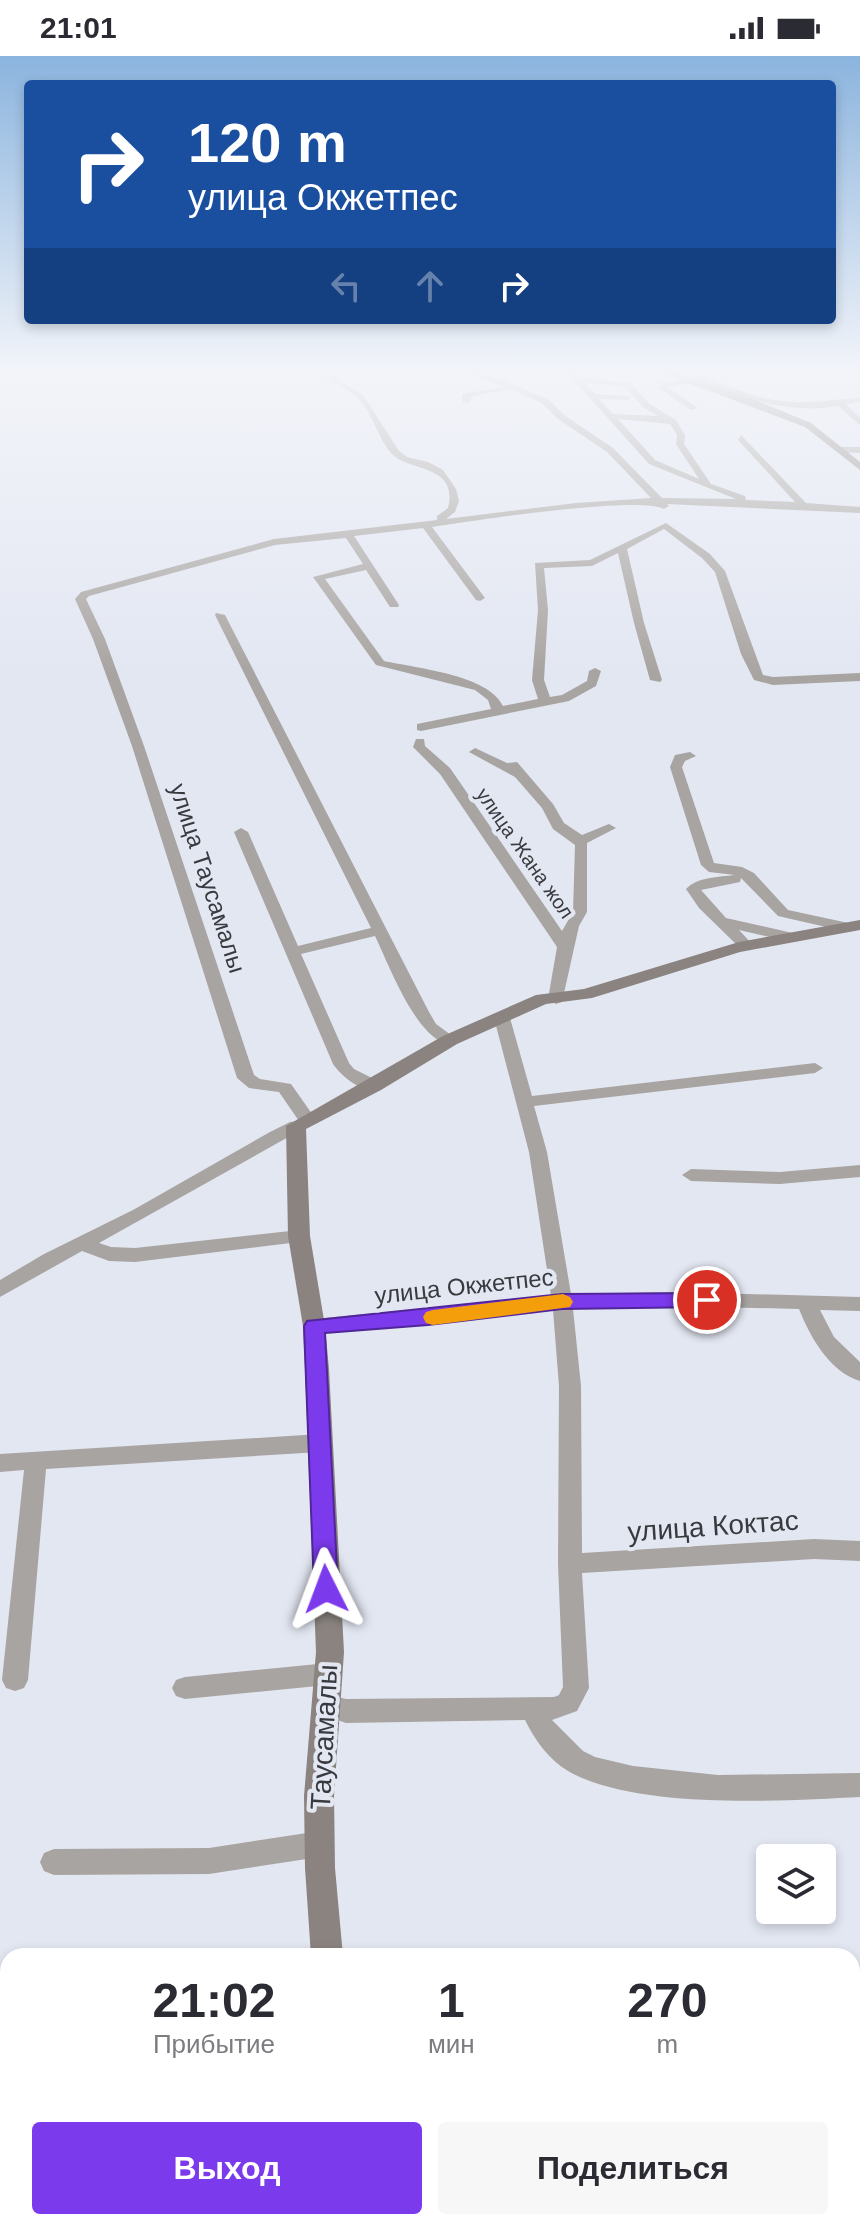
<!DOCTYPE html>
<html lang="ru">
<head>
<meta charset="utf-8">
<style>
  body { margin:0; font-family:Helvetica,sans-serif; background:#f7f7f7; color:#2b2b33; height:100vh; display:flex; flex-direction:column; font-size:30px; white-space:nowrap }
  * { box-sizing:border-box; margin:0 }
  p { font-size:26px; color:#7c7c81 }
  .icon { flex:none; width:44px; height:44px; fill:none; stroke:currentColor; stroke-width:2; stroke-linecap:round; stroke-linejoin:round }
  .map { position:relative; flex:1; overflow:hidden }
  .details { position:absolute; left:0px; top:1892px; width:860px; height:282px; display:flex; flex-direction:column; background:#fff; border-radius:24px 24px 0 0; box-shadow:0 4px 12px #0003 }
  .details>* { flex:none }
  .top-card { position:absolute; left:24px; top:24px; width:812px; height:244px; border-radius:8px; box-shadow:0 4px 12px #0003; background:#1a4fa0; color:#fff; overflow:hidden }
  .fabs { position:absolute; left:756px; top:1788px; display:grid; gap:16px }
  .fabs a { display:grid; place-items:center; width:80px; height:80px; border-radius:8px; background:#fff; box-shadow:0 4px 12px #0003; font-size:40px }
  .pin { position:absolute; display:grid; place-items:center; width:68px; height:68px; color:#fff; margin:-34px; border:4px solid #fff; border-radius:50%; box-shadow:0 2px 8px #0007 }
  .me { position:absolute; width:88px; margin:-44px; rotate:357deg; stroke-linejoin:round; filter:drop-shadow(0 0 6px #0008) }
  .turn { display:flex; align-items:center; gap:28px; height:168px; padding:0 32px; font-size:36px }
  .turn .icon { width:104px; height:104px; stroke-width:2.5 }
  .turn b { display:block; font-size:56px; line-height:68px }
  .lanes { display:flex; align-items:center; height:76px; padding:0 32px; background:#0003; justify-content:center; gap:40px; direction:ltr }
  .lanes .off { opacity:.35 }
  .eta { display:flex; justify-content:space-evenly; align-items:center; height:136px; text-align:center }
  .eta b { font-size:48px; font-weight:700; line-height:56px }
  .cta { display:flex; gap:16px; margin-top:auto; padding:16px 32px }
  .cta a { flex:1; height:92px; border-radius:8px; background:#7c3aed; color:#fff; font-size:32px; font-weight:700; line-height:92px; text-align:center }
  .cta a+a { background:#f7f7f7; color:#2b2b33 }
  .status { display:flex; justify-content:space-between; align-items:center; height:56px; padding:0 40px; background:#fff; direction:ltr }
  .status svg { height:22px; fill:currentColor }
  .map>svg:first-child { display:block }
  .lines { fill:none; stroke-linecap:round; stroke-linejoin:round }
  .street { fill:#a8a4a1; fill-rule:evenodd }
  .secondary { fill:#8a837f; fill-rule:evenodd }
  .route { fill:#7c3aed; stroke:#51269a; stroke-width:2 }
  .slow { fill:#f59e0b }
  .labels { text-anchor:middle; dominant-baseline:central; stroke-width:8; stroke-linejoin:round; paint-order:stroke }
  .far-street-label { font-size:20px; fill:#393a3f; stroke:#e3e7f2 }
  .street-label { font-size:24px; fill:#393a3f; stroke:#e3e7f2 }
  .near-street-label { font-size:28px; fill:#393a3f; stroke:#e3e7f2 }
</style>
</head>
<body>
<div class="status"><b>21:01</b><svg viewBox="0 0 49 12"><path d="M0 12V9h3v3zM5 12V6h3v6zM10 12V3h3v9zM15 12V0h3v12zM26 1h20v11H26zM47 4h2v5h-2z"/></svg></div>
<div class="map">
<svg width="860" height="2173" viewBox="0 0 860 2173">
  <rect width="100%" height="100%" fill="#e3e7f2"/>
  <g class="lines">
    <g class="street">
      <path d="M313 313H322L363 339 399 395 407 401 428 406 443 414 456 433 459 445 455 456 446 463 576 447 651 442 607 396 558 363 542 347 510 333 472 340 469 347H463L462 338 504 331 480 321 445 313 485 317 548 343 564 359 613 392 662 442 736 443 649 408 564 313H572L579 321 630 327 650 348 676 364 685 379 684 388 711 428 745 440 746 444 795 446 738 384 741 379 806 447 860 451V457L667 448 669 450 664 453C638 439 472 465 432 471L485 542 480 545 476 544 423 472 354 480 399 549 398 551H390L366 514 325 523 384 605C416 612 489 619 503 650L538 643 532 624 538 554 535 507 590 504 666 467 710 498 725 515 763 619 773 621 860 617V625L773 629 754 624 741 598 715 516 702 502 664 473 627 493 644 567 662 624 660 626 650 624 634 567 618 497 592 510 544 512 548 554 544 624 550 641 562 639 587 625 589 615 595 612 601 615 596 630 569 645 421 675 417 674V668L491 653 488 644 475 634 376 609 313 521 363 508 346 482 275 489 89 540 86 543 105 583 144 690 254 1019 260 1023 291 1028 317 1065 99 1187 111 1191 135 1192 299 1174 309 1180 299 1186 135 1206 109 1205 82 1195 0 1241V1224L44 1198 133 1154 270 1076 290 1066 299 1065 279 1036 249 1032 237 1022 132 690 93 583 75 543 81 536 274 483 437 464V460L448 452C459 408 409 416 392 398 378 383 374 360 360 344 347 331 327 324 313 313ZM584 326 625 331 644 352 658 360 613 358 599 343 628 344 631 340 595 338ZM618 363 670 368 677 379 676 388 699 423 655 404Z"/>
      <path d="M670 313C696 313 733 334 760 341 801 351 820 344 860 342V346L846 348 860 362V369L838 350C789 359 738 341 693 323V327L667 331 698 352 691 354 659 332 660 327 693 323Z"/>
      <path d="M840 391H860V397L837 396Z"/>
      <path d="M216 557 225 559 429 956 436 968 458 984 456 988C420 995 388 906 375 880L301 898 349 1007 354 1013 380 1026 383 1030 380 1034C362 1037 343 1022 333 1008L234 776 241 772 248 776 298 890 371 872 215 559Z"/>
      <path d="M416 683H424L425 690 450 712 562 875 573 856 575 789 553 773 542 752 515 721 469 696 475 692 507 707 517 706 553 748 564 767 582 779 609 768 616 772 587 787V856L579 870 562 946 556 948 548 943 557 891 440 718 413 691Z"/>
      <path d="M690 696 696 700 685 705 682 711 714 807 742 811 754 817 788 854 853 868V874L848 876 778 860 741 822 740 826 701 834 726 862 797 878V884L792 886 739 874 754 890 751 893H741L699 852 686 833C697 821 719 821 735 819L709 816 701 809 670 711 675 699Z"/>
      <path d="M502 957 510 962 532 1040 815 1007 823 1012 815 1017 534 1050 547 1096 571 1238 674 1236 860 1241V1255L820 1254 834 1281 860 1306V1325C830 1316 810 1281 799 1253L674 1250 573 1253 581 1330 582 1497 814 1483 860 1485V1505L814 1503 582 1517 589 1632 577 1655 552 1664 583 1695 595 1701 633 1710 718 1719 860 1717V1741C783 1745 636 1754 568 1715 548 1703 535 1684 525 1664L346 1667 317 1657 313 1649 317 1641 326 1638 346 1643 554 1641 559 1639 563 1631 558 1508 559 1330 553 1254 345 1275H307L304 1270 307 1265 314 1263 551 1240 529 1096 494 962Z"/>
      <path d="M860 1109V1121L780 1128 691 1125 682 1119 691 1113 780 1116Z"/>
      <path d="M320 1378 328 1381 331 1387 328 1393 320 1396 46 1413 28 1624 24 1632 15 1635 6 1632 2 1624 24 1414 0 1416V1398Z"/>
      <path d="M328 1607 337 1610 341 1618 337 1626 328 1629 185 1643 176 1640 172 1632 176 1624 185 1621Z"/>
      <path d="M320 1775 330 1779 334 1788 330 1797 320 1801 209 1818 54 1819 44 1815 40 1806 44 1797 54 1793 209 1792Z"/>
      <rect x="852" y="1965" width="8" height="30"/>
    </g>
    <g class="secondary">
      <path d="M651 313H663L753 343 811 367 860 406V414L805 371Z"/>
      <path d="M860 864V874L740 896 592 942 546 948 457 988 381 1034 306 1073 310 1180 325 1270 329 1313 344 1596 334 1740 335 1812 343 1900H311L305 1812 304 1740 316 1596 305 1313 303 1270 288 1180 286 1070 443 980 536 939 584 933 739 886Z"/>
      <path d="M333 2166H369L370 2173H334Z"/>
    </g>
  </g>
  <linearGradient id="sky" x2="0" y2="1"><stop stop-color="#8bb4de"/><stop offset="0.51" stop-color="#f2f4f9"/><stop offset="1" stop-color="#f2f4f9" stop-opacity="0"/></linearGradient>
  <rect width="860" height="617" fill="url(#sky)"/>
  <path class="route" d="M707 1237 714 1239 717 1244 714 1249 707 1251 562 1253 428 1269 325 1277 338 1533 334 1540 326 1543 317 1540 314 1533 304 1270 307 1265 562 1238Z"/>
  <path class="slow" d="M563 1238 570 1241 573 1246 570 1251 433 1269 426 1267 423 1261 426 1256 433 1254Z"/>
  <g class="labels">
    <g class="far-street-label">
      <text transform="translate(525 797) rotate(55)">улица Жана жол</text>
    </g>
    <g class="street-label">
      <text transform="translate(208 822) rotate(72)">улица Таусамалы</text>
      <text transform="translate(464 1230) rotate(-6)">улица Окжетпес</text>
    </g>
    <g class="near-street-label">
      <text transform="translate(713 1470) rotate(-4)">улица Коктас</text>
      <text transform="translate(324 1681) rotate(-87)">Таусамалы</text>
    </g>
  </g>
</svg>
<div class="fabs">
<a><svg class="icon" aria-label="layers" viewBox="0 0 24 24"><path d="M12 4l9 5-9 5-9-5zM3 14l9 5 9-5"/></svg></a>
</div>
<div class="pin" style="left:707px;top:1244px;background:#d93025"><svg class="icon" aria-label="arrive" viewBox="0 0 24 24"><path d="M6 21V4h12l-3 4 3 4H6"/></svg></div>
<svg class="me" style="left:326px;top:1533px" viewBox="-20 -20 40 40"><path d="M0-17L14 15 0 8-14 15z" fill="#7c3aed" stroke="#fff" stroke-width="4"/></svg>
<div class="top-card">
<div class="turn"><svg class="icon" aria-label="right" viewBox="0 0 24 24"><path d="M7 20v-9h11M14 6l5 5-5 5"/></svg><div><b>120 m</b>улица Окжетпес</div></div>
<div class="lanes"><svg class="icon off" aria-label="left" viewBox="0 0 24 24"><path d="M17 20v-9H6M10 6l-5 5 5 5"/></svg><svg class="icon off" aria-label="ahead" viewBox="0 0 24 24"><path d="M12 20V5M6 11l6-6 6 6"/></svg><svg class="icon" aria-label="right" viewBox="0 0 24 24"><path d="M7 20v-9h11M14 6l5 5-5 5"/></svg></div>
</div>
<section class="details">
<div class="eta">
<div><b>21:02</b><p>Прибытие</p></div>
<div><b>1</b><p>мин</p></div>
<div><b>270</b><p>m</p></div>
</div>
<div class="cta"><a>Выход</a><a>Поделиться</a></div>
</section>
</div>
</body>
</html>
